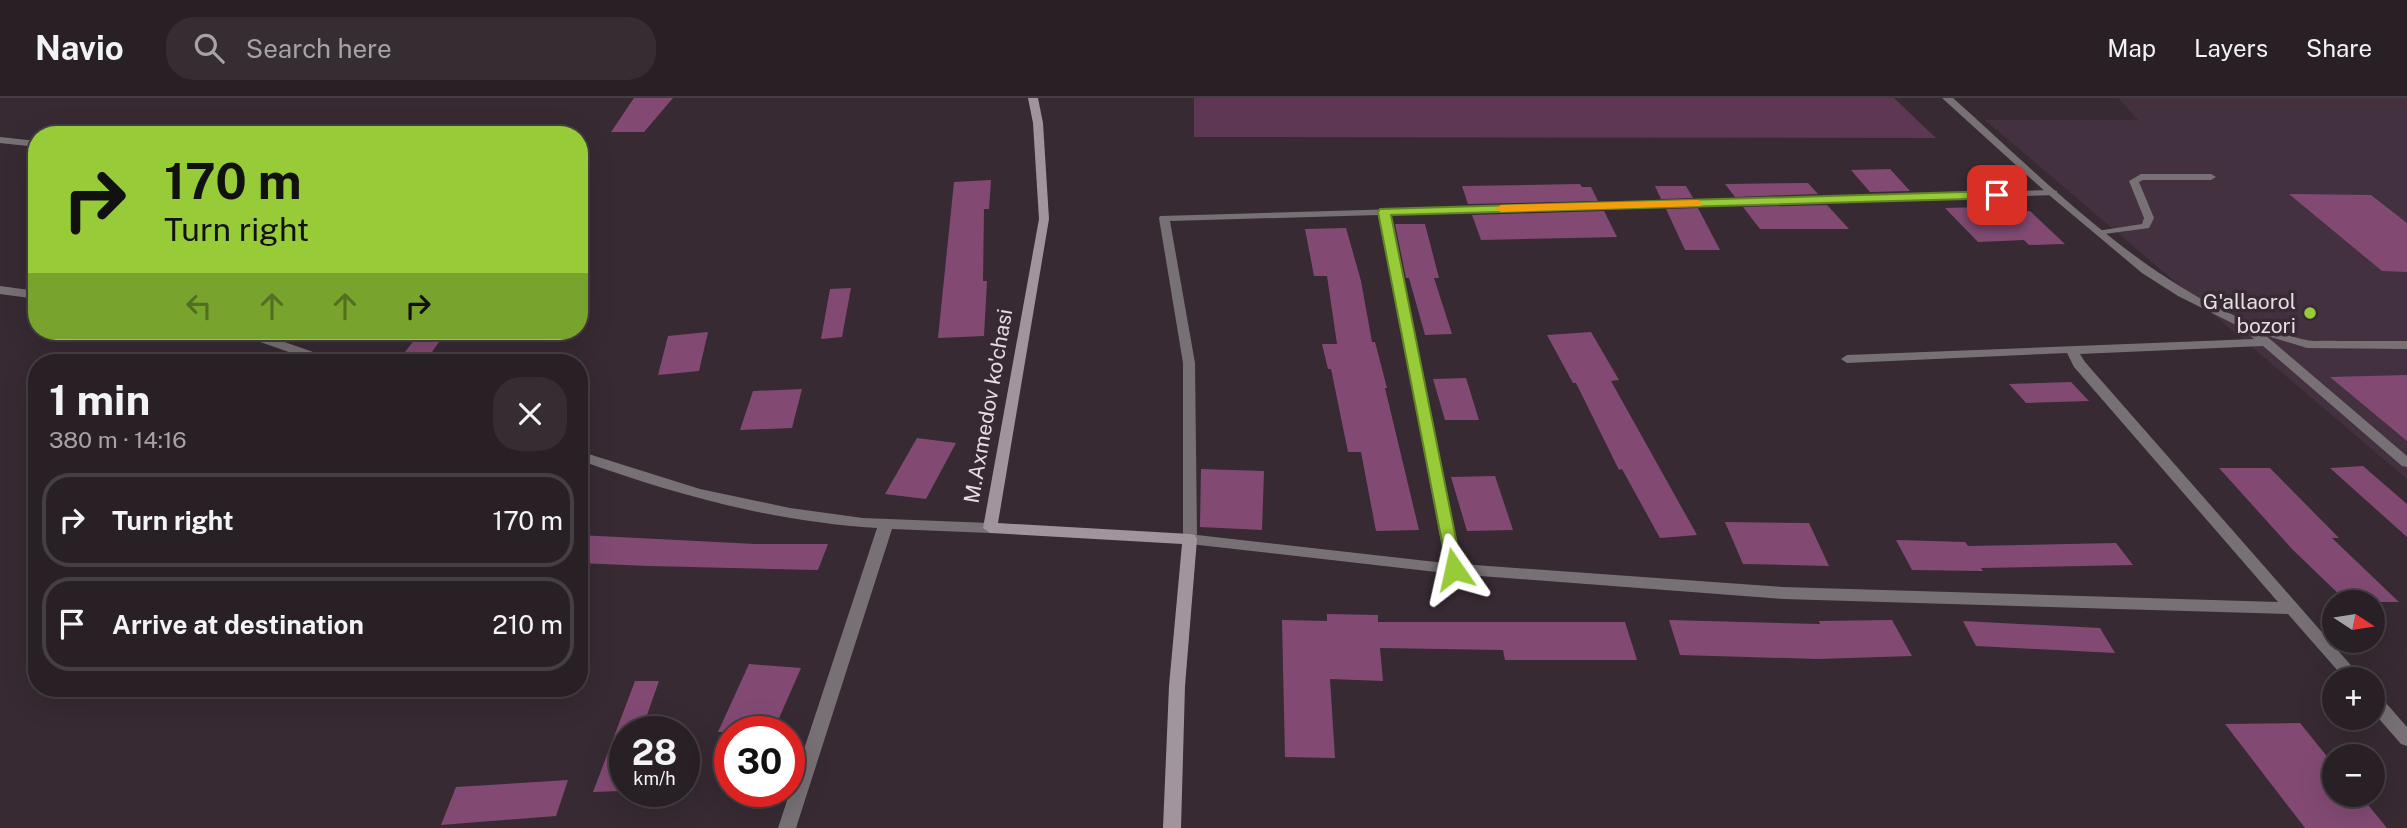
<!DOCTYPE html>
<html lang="en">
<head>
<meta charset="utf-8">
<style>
  body { margin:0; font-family:"Public Sans",sans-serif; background:#352d32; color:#f1f3f6; height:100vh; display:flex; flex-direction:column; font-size:26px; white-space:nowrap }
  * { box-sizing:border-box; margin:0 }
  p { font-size:23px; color:#a5a3a7 }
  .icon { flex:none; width:38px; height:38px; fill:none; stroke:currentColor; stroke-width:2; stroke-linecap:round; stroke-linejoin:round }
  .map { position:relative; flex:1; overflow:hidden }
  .drawer { position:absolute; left:28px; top:256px; width:560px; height:343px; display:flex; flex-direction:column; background:#292026; border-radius:28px; box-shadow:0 7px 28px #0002,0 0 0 2px #453e43 }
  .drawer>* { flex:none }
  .top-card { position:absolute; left:28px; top:28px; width:560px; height:214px; border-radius:28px; box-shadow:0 7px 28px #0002,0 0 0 2px #453e43; background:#97cc38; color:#111; overflow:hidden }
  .needle { width:46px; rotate:102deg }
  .fabs { position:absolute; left:2322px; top:492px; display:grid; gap:14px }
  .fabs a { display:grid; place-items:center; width:63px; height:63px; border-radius:50%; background:#292026; box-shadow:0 7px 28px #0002,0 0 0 2px #453e43; font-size:35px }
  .speed { position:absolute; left:609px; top:618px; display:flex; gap:14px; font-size:35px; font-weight:700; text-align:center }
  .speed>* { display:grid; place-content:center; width:91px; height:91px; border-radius:50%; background:#292026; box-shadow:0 7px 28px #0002,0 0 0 2px #453e43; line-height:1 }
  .speed small { font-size:18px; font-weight:400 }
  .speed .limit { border:10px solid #d22; background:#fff; color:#111 }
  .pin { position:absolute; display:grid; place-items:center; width:60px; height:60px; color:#fff; margin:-30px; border-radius:14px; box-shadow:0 4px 10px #0006 }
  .me { position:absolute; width:77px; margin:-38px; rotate:349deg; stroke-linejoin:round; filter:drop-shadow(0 0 5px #0008) }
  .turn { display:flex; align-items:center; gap:24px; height:147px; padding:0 21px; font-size:32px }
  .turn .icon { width:91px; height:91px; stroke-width:2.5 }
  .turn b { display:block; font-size:49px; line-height:60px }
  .lanes { display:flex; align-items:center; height:66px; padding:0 21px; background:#0003; justify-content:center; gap:35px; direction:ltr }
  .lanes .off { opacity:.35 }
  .round { display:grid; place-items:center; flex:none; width:74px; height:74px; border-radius:28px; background:#352d32 }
  .overview { display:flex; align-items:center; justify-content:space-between; height:119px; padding:0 21px }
  h1 { font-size:42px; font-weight:700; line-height:52px }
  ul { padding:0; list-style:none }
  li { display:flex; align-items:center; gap:21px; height:94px; margin:0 14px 10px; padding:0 7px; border:4px solid #453e43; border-radius:28px }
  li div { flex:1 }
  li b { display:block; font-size:26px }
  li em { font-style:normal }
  header { display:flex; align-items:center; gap:42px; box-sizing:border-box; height:98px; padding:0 35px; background:#292026; border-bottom:2px solid #453e43 }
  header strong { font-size:33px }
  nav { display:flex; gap:38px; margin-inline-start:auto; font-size:24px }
  .search { width:490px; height:63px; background:#352d32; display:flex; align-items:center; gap:18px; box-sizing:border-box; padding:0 24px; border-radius:28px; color:#a5a3a7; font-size:26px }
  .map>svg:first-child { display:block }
  .built { fill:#44313f }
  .green { fill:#5d3753 }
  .building { fill:#824a73 }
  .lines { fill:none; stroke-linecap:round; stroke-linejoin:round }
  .service { fill:#777075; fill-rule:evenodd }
  .minor { fill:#777075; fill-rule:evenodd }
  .tertiary { fill:#777075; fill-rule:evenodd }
  .secondary { fill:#a0959d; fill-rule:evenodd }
  .route { fill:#97cc38; stroke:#628524; stroke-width:2 }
  .slow { fill:#f59e0b }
  .poi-dot { fill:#97cc38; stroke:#372a33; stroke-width:2.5 }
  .labels { text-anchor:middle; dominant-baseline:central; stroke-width:7; stroke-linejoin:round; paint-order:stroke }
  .poi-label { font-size:21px; fill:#e6dde3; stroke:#372a33; text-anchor:end }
  .street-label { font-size:21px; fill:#e6dde3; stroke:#372a33 }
</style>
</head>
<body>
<header>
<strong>Navio</strong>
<div class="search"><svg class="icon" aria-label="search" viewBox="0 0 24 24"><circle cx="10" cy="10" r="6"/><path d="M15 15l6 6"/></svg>Search here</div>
<nav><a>Map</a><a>Layers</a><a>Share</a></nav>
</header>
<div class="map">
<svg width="2407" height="730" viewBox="0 0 2407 730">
  <rect width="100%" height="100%" fill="#372a33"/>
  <path class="built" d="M2118 0H2407V381L1985 22H2138Z"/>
  <path class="green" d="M1194 0H1894L1936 40 1194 39Z"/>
  <g class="building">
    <path d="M634 0H673L644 34H611Z"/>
    <path d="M1890 71 1910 93 1870 94 1851 72Z"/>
    <path d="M991 82 989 111H984L983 183H987L984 238 938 240 954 84Z"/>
    <path d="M1808 85 1818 96 1735 99 1725 86Z"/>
    <path d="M1580 86 1582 89H1591L1598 103 1468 106 1462 88Z"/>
    <path d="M1655 88H1686L1693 100 1661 101Z"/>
    <path d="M2289 96 2371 97 2407 125V174L2382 173Z"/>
    <path d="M1827 107 1849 131H1760L1743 109Z"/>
    <path d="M2019 108 2025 113H2030L2065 146 2029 147 2024 142 1978 144 1945 110Z"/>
    <path d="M1698 110 1720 152H1685L1666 111Z"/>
    <path d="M1604 113 1617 139 1481 142 1472 117Z"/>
    <path d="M1395 126H1425L1439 180H1434L1452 236 1425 237 1409 180H1406Z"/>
    <path d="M1346 130 1361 183 1372 244H1375L1387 290H1385L1419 432 1376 433 1361 354H1348L1331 271H1328L1322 246H1337L1327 178H1314L1305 131Z"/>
    <path d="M851 190 842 239 821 241 830 191Z"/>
    <path d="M421 233H447L429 258H402Z"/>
    <path d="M708 234 699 273 658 277 668 238Z"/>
    <path d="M1591 234 1619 282 1611 283 1697 437 1660 440 1622 371 1619 372 1576 285H1573L1547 237Z"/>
    <path d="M2407 277V343L2330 279Z"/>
    <path d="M1466 280 1479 322H1445L1433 281Z"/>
    <path d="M2071 284 2089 303 2026 305 2009 286Z"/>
    <path d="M802 291 792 330 740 332 753 293Z"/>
    <path d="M917 340 956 345 926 401 885 396Z"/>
    <path d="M2363 368 2407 406V439L2330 370Z"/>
    <path d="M2219 370H2270L2339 440H2332L2399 504H2347L2292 451Z"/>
    <path d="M1201 371 1264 373 1262 432 1200 429Z"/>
    <path d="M1495 378 1513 432 1467 433 1451 379Z"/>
    <path d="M1725 424 1809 425 1829 468 1743 466Z"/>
    <path d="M579 437 755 446H828L818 472 649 468 579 465Z"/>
    <path d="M1896 442 1965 444 1968 448 2116 445 2133 467 1981 470 1983 473 1912 472Z"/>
    <path d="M1327 516 1378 517V524H1625L1637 562H1505L1503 552 1380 550 1383 583 1330 581 1335 660 1285 659 1282 522 1327 523Z"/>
    <path d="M1669 522 1820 526 1819 523 1892 522 1912 558 1818 561 1680 557Z"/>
    <path d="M1963 523 2100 530 2115 555 1976 548Z"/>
    <path d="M749 566 801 570 773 634H718Z"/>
    <path d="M635 583H659L641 634H625V679L620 693 593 694Z"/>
    <path d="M2300 625 2334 667V696H2359L2387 730H2305L2225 626Z"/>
    <path d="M568 682 556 718 441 727 456 689Z"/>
  </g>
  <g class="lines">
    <path class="service" d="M2141 76H2211L2216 79 2211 82H2143L2139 84 2154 120 2149 130 2097 137V133L2142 126 2144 120 2129 83Z"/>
    <g class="minor">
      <path d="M0 39 37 43V49L0 45Z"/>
      <path d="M2053 92 2057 93V97L1390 117 1461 466 1783 489 2278 504 2074 269 2067 255 1847 265 1841 261 1847 257 2254 241 2240 227 2246 223 2250 224 2407 358V369L2402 368 2263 248 2080 256 2085 264 2363 581H2345L2288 516 1783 501 1454 476 1190 446 1185 445 1183 441V265L1159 120 1160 118ZM1379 117 1445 465 1197 437 1195 265 1170 123Z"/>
      <path d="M0 188 37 193V201L0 196Z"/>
      <path d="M236 233H253L333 261 334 264H317L238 236Z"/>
      <path d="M579 353 700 391 790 410 863 420 990 425 997 430 990 435 892 431 796 730H778L877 430C775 424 676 397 579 362Z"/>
      <path d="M2373 595 2379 597 2407 629V648L2401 646 2373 614Z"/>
    </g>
    <path class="tertiary" d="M1942 0H1953C2055 91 2168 211 2306 242 2316 244 2327 242 2338 243 2361 243 2384 243 2407 243V251L2307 250 2242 230 2178 198 2142 175 2049 97Z"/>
    <path class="secondary" d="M1028 0H1038L1043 25 1049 121 998 425 1190 436 1195 437 1197 441 1185 588 1181 730H1163L1169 588 1182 446 990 435 983 430 1039 121 1033 25Z"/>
  </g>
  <path class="route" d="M1997 93 2003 97 2002 100 1391 117 1462 471 1454 477 1448 475 1378 114 1380 111Z"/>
  <path class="slow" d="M1697 102 1701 103V108L1501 114 1495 111 1501 107Z"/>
  <circle class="poi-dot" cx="2310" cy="215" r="7"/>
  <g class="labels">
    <g class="poi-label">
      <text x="2296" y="203">G'allaorol<tspan x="2296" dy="24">bozori</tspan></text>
    </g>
    <g class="street-label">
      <text transform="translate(988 308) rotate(-80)">M.Axmedov ko'chasi</text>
    </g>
  </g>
</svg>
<div class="fabs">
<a><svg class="needle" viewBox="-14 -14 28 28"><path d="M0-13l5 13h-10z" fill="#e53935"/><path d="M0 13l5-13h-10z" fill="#a5a3a7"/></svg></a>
<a>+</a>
<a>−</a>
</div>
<div class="speed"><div>28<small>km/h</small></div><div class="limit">30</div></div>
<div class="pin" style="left:1997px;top:97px;background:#d93025"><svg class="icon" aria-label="arrive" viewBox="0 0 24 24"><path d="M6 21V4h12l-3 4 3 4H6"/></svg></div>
<svg class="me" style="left:1454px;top:471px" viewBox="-20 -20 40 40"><path d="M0-17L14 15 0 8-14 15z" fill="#97cc38" stroke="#fff" stroke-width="4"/></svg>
<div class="top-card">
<div class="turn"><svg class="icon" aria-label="right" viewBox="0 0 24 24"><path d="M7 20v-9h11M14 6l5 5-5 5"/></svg><div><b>170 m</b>Turn right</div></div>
<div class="lanes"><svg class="icon off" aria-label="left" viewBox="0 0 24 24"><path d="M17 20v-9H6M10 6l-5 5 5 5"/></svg><svg class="icon off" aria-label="ahead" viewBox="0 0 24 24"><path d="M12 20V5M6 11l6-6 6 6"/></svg><svg class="icon off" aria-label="ahead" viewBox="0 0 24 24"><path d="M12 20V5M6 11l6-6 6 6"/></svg><svg class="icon" aria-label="right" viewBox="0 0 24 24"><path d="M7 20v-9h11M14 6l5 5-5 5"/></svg></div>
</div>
<section class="drawer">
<div class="overview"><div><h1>1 min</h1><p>380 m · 14:16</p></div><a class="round"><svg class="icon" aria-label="close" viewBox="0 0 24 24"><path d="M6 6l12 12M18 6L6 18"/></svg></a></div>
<ul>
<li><svg class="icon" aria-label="right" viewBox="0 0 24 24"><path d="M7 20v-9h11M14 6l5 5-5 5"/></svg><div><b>Turn right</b></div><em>170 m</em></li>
<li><svg class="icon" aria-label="arrive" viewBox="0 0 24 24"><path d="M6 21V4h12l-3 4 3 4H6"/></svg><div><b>Arrive at destination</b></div><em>210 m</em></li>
</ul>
</section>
</div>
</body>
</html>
